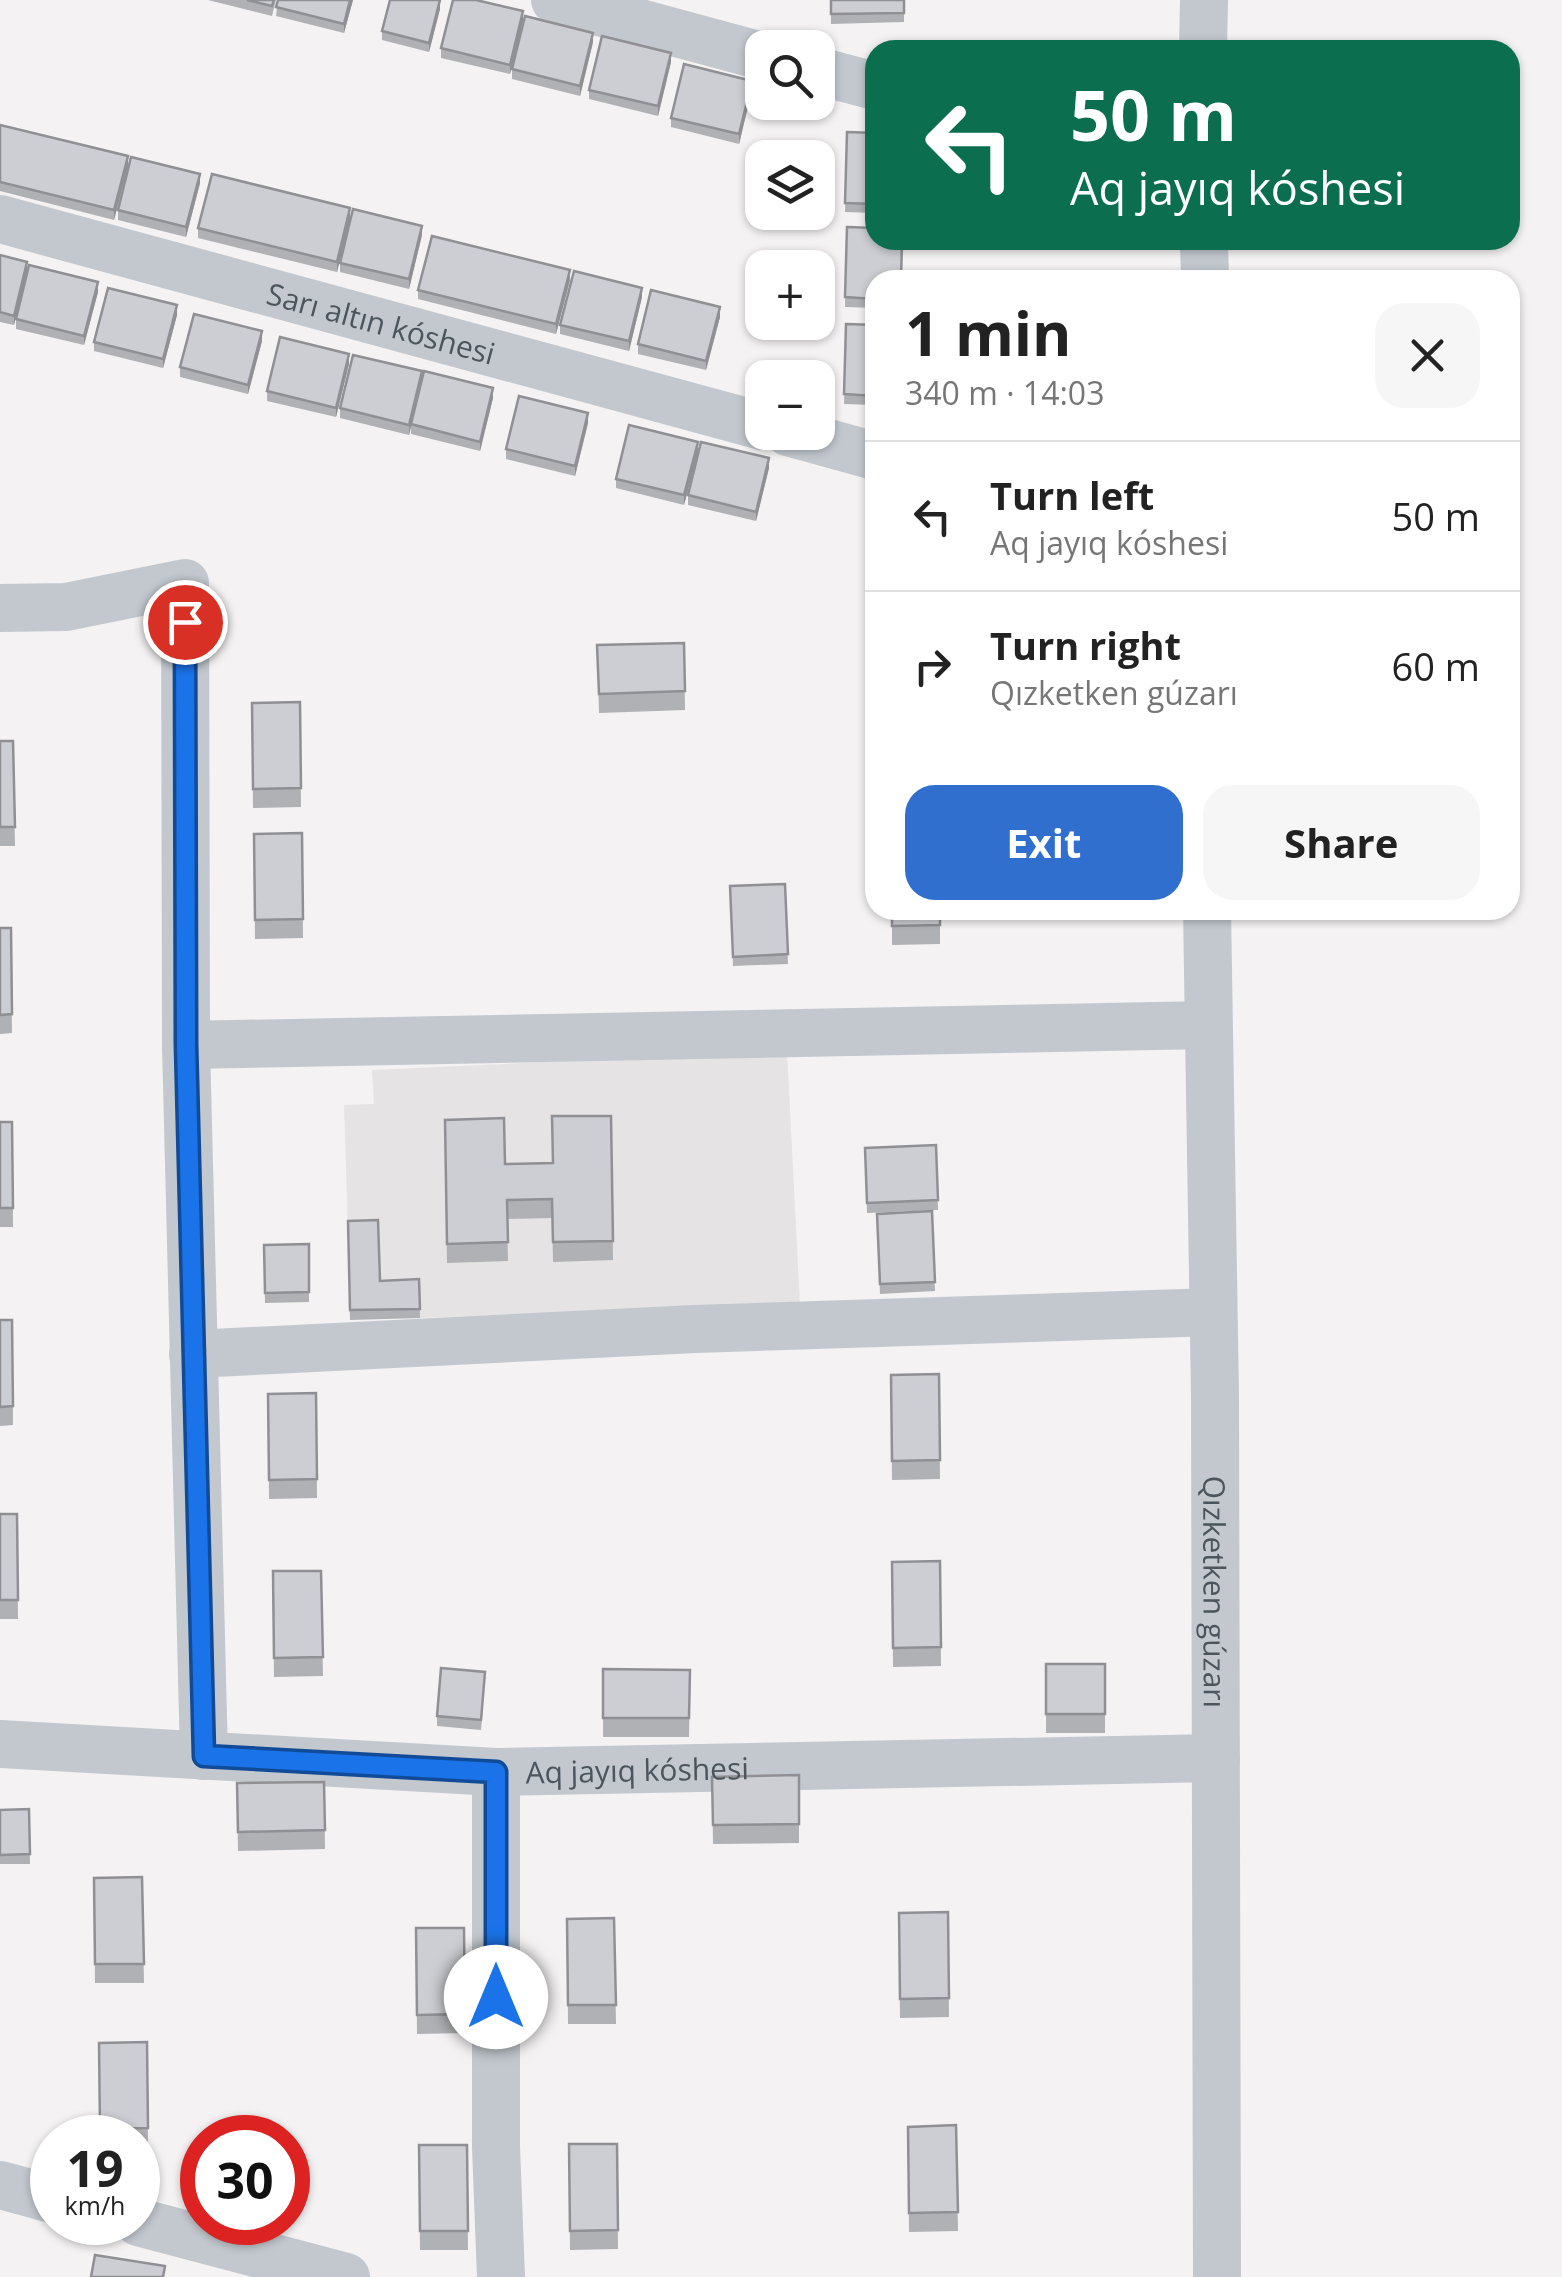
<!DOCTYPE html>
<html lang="en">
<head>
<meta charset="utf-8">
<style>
  body { margin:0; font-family:"Open Sans",sans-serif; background:#f6f6f6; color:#222; height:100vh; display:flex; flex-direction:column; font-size:38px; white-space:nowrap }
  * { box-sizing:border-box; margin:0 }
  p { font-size:32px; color:#767676 }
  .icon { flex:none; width:55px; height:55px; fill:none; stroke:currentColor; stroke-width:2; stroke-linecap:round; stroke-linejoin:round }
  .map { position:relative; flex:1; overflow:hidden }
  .sheet { position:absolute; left:865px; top:270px; width:655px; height:650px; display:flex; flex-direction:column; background:#fff; border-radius:30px; box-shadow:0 2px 8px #0004 }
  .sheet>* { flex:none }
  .top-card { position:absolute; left:865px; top:40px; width:655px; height:210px; border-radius:30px; box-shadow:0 2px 8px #0004; background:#0b6e4f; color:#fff; overflow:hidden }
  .buttons { position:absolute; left:745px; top:30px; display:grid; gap:20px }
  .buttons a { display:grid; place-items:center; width:90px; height:90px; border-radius:20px; background:#fff; box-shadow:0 2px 8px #0004; font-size:50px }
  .speed { position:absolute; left:30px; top:2115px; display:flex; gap:20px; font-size:50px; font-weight:700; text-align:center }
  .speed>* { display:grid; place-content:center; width:130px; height:130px; border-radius:50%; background:#fff; box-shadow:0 2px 8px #0004; line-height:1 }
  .speed small { font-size:25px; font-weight:400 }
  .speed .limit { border:15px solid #d22; background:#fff; color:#111 }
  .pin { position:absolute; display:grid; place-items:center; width:85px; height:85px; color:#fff; margin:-42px; border:5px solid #fff; border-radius:50%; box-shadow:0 2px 10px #0007 }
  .me { position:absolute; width:110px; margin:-55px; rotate:0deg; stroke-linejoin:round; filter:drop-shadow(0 0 8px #0008) }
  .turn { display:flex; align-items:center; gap:35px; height:210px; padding:0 40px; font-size:45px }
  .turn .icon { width:130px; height:130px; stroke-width:2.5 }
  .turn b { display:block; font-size:70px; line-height:85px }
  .round { display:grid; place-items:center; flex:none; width:105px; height:105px; border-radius:30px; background:#f6f6f6 }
  .headline { display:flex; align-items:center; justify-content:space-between; height:170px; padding:0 40px }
  h1 { font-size:60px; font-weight:700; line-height:75px }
  .button { display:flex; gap:20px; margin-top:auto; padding:20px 40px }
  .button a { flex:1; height:115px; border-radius:30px; background:#316fcf; color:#fff; font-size:40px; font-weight:700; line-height:115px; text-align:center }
  .button a+a { background:#f6f6f6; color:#222 }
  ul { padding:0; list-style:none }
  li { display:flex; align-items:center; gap:30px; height:150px; padding:0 40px; border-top:2px solid #e0e0e0 }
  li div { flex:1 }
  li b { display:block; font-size:38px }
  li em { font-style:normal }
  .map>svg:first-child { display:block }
  .education { fill:#e5e3e3 }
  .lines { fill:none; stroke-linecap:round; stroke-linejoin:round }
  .minor { stroke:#c2c8ce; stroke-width:48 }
  .wall { fill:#b0b1b5 }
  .shaded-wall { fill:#909094 }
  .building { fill:#cdced3; stroke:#909094; stroke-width:2.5 }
  .route-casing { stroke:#114b97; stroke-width:25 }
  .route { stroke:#1a73e8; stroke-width:18 }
  .labels { text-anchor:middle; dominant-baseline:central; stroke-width:8; stroke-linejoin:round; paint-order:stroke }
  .street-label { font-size:30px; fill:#4c545d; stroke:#fff }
</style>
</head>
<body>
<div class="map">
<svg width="1562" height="2277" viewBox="0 0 1562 2277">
  <rect width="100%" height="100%" fill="#f4f2f2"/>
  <path class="education" d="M787 1051 800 1306 419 1318V1289L380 1290 378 1230 348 1231 344 1105 374 1104 372 1070Z"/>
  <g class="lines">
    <g class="minor">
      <path d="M555 0 762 56"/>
      <path d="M1203 50 1204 0"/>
      <path d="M818 71 875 86"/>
      <path id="s1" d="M0 219 762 426"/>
      <path d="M1204 240 1205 280"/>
      <path d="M788 432 875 456"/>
      <path d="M0 608 66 607 185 583 186 1045 204 1756"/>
      <path id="s2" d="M1207 910 1215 1396 1217 2277"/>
      <path d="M186 1045 1207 1025"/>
      <path d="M193 1354 695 1329 1213 1312"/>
      <path id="s3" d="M0 1744 496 1772 1216 1758"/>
      <path d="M496 1772V2147L501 2277"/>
      <path d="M0 2185 52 2199"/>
      <path d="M138 2222 346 2277"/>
    </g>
  </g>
  <g class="wall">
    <path d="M208 0H276L272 16Z"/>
    <path d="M278 0H353L344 33 276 16Z"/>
    <path d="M831 0H904V22L831 24Z"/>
    <path d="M440 9 429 52 382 40V31Z"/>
    <path d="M523 11 510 74 441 58V48Z"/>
    <path d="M593 42 580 96 512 79V69Z"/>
    <path d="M671 62 658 116 589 99V90Z"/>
    <path d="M752 90 739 144 671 127V118Z"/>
    <path d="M0 125 128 166 114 220 0 191Z"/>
    <path d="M847 132 875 133V213L845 212Z"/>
    <path d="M200 183 186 237 118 220V210Z"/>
    <path d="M350 218 337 272 198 238V228Z"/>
    <path d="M847 227 875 280V308L845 307Z"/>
    <path d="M422 235 409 289 340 272V263Z"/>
    <path d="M0 255 27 272 14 325 0 322Z"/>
    <path d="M570 280 556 334 418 299V290Z"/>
    <path d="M98 292 84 345 16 329V319Z"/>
    <path d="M642 297 629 351 560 334V325Z"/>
    <path d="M177 315 163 368 94 351V342Z"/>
    <path d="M720 317 706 370 638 354V344Z"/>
    <path d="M846 324 875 325V405L844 404Z"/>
    <path d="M262 341 248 394 180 377V367Z"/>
    <path d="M349 364 336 417 267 401V391Z"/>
    <path d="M422 381 493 398 480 451 411 434V425L409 435 340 418V408Z"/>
    <path d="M588 423 575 476 506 459V449Z"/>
    <path d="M698 451 769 468 756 521 688 505V495L696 461 684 505 616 488V479Z"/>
    <path d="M684 643 685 710 599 713 597 645Z"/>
    <path d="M300 702 301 807 253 808 252 703Z"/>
    <path d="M0 741H13L15 846H0Z"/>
    <path d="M302 833 303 938 255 939 254 834Z"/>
    <path d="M785 884 788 964 733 966 730 886Z"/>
    <path d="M892 910H940V944L892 945Z"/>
    <path d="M0 928H11L12 1033 0 1034Z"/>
    <path d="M611 1116 613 1260 553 1262 552 1218 507 1219 508 1261 447 1263 445 1120 505 1164 552 1163Z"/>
    <path d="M0 1122H12L13 1227H0Z"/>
    <path d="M936 1145 938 1210 867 1213 865 1148Z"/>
    <path d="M932 1211 935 1291 880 1294 877 1214Z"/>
    <path d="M348 1221 380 1281 419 1279 420 1318 350 1320Z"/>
    <path d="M309 1244V1302L265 1303 264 1245Z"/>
    <path d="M0 1320 13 1406V1425L0 1426Z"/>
    <path d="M939 1374 940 1479 892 1480 891 1375Z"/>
    <path d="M316 1393 317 1498 269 1499 268 1394Z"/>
    <path d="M0 1514H17L18 1619H0Z"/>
    <path d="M940 1561 941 1666 893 1667 892 1562Z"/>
    <path d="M273 1571H321L323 1676 274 1677Z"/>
    <rect x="1046" y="1664" width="59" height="69"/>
    <path d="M603 1669 690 1670 689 1737H603Z"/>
    <path d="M485 1682 481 1730 437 1726V1716Z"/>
    <path d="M799 1775V1843L713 1844 712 1777Z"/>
    <path d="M324 1782 325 1849 238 1851 237 1783Z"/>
    <path d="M29 1809 30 1864H0V1810Z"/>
    <path d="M142 1877 144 1983H95L94 1878Z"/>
    <path d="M948 1912 949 2017 900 2018 899 1913Z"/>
    <path d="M614 1918 616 2024H568L567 1919Z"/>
    <path d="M416 1928H464L465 2033 417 2034Z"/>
    <path d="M147 2042 148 2147H138V2138H100L99 2043Z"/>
    <path d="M956 2125 958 2231 909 2232 908 2127Z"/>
    <path d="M569 2144H617L618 2249 570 2250Z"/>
    <path d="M419 2145H467L468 2250H420Z"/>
  </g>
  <g class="shaded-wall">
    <path d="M350 0H353L344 33V24Z"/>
    <path d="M440 0V9L429 52V43Z"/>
    <path d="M523 11V21L510 74V65Z"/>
    <path d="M593 33V42L580 96V86Z"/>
    <path d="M671 53V62L658 116V106Z"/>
    <path d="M752 81V90L739 144V134Z"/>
    <path d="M128 156V166L114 220V210Z"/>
    <path d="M200 174V183L186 237V227Z"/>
    <path d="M350 208V218L337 272V262Z"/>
    <path d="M422 226V235L409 289V279Z"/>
    <path d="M27 262V272L14 325V316Z"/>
    <path d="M570 270V280L556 334V324Z"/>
    <path d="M98 282V292L84 345V336Z"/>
    <path d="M642 288V297L629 351V341Z"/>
    <path d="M177 305V315L163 368V359Z"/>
    <path d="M720 307V317L706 370V361Z"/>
    <path d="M262 331V341L248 394V385Z"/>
    <path d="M349 354V364L336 417V408Z"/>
    <path d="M422 371V381L409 435V425Z"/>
    <path d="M493 388V398L480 451V442Z"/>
    <path d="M588 413V423L575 476V466Z"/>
    <path d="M698 442V452L684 505V495Z"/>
    <path d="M769 458V468L756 521V512Z"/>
  </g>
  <g class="building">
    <path d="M247 0H274L272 6Z"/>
    <path d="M278 0H350L344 24 276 7Z"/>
    <path d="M390 0H440L429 43 382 31Z"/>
    <path d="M453 0H476L523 11 510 65 441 48Z"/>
    <path d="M831 0H904V13L831 14Z"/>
    <path d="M525 16 593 33 580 86 512 69Z"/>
    <path d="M602 36 671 53 658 106 589 90Z"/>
    <path d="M684 64 752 81 739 134 671 118Z"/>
    <path d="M0 125 128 156 114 210 0 182Z"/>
    <path d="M847 132 875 133V204L845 203Z"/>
    <path d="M131 157 200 174 186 227 118 210Z"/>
    <path d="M212 174 350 208 337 262 198 228Z"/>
    <path d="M353 209 422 226 409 279 340 263Z"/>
    <path d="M847 227 875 228V240H902L901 280H875V299L845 297Z"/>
    <path d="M432 236 570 270 556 324 418 290Z"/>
    <path d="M0 255 27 262 14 316 0 312Z"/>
    <path d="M29 265 98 282 84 336 16 319Z"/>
    <path d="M574 271 642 288 629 341 560 325Z"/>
    <path d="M108 288 177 305 163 359 94 342Z"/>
    <path d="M651 290 720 307 706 361 638 344Z"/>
    <path d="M194 314 262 331 248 385 180 367Z"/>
    <path d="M846 324 875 325V396L844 394Z"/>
    <path d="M280 337 349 354 336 408 267 391Z"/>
    <path d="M353 355 422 371 409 425 340 408Z"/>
    <path d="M424 371 493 388 480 442 411 424Z"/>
    <path d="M519 396 588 413 575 466 506 449Z"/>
    <path d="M629 425 698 442 684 495 616 479Z"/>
    <path d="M701 442 769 458 756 512 688 495Z"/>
    <path d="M684 643 685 691 599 694 597 645Z"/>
    <path d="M300 702 301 788 253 789 252 703Z"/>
    <path d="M0 741H13L15 827H0Z"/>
    <path d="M302 833 303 919 255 920 254 834Z"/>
    <path d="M785 884 788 954 733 957 730 886Z"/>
    <path d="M892 910H940V925L892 926Z"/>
    <path d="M0 928H11L12 1014 0 1015Z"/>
    <path d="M552 1116H611L613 1241 553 1242 552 1199 507 1200 508 1242 447 1244 445 1120 504 1118 505 1164 553 1163Z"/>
    <path d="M0 1122H12L13 1208H0Z"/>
    <path d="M936 1145 938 1200 867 1203 865 1148Z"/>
    <path d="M932 1211 935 1282 880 1284 877 1214Z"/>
    <path d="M378 1220 380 1281 419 1279 420 1309 350 1310 348 1221Z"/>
    <path d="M309 1244V1292L265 1293 264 1245Z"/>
    <path d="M0 1320H12L13 1406 0 1407Z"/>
    <path d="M939 1374 940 1460 892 1461 891 1375Z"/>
    <path d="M316 1393 317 1479 269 1480 268 1394Z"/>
    <path d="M0 1514H17L18 1600H0Z"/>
    <path d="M940 1561 941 1647 893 1648 892 1562Z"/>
    <path d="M273 1571H321L323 1657 274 1658Z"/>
    <rect x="1046" y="1664" width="59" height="50"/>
    <path d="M441 1668 485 1672 481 1720 437 1716Z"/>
    <path d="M603 1669 690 1670 689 1718H603Z"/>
    <path d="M799 1775V1824L713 1825 712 1777Z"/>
    <path d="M324 1782 325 1830 238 1832 237 1783Z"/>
    <path d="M29 1809 30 1854 0 1855V1810Z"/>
    <path d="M142 1877 144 1964H95L94 1878Z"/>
    <path d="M948 1912 949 1998 900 1999 899 1913Z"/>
    <path d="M614 1918 616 2005H568L567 1919Z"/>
    <path d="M416 1928H464L465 2014 417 2015Z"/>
    <path d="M147 2042 148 2128 100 2129 99 2043Z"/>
    <path d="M956 2125 958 2212 909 2213 908 2127Z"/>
    <path d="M569 2144H617L618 2230 570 2231Z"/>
    <path d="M419 2145H467L468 2231H420Z"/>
    <path d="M95 2255 165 2266 163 2277H91Z"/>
  </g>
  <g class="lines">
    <g class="route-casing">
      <path id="route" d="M185 622 186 1044 204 1756 496 1772V1997"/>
    </g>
    <use href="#route" class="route"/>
  </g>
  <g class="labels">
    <g class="street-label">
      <text stroke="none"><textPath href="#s1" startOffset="395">Sarı altın kóshesi</textPath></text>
      <text stroke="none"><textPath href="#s2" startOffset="682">Qızketken gúzarı</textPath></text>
      <text stroke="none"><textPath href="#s3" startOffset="638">Aq jayıq kóshesi</textPath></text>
    </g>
  </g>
</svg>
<div class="buttons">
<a><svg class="icon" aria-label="search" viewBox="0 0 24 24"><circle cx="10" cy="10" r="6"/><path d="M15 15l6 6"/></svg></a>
<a><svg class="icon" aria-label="layers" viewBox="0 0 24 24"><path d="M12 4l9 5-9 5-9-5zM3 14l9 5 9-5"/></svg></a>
<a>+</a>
<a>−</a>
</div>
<div class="speed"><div>19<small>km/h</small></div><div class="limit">30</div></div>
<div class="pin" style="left:185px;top:622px;background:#d93025"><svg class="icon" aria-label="arrive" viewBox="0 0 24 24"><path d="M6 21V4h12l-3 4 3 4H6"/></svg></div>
<svg class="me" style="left:496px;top:1997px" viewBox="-20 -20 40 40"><circle r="19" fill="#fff"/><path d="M0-13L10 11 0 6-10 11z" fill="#1a73e8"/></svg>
<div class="top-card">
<div class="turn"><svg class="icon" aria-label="left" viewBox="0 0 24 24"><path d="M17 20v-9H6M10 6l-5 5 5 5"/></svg><div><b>50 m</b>Aq jayıq kóshesi</div></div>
</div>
<section class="sheet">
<div class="headline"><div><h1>1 min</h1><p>340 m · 14:03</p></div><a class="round"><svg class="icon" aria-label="close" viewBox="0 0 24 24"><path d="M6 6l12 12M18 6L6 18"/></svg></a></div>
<ul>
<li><svg class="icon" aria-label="left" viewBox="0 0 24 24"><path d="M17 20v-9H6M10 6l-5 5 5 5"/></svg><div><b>Turn left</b><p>Aq jayıq kóshesi</p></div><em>50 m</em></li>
<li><svg class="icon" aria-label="right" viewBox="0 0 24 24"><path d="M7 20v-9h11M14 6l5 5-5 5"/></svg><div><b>Turn right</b><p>Qızketken gúzarı</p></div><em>60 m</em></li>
</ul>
<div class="button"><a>Exit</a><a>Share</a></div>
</section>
</div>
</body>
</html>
